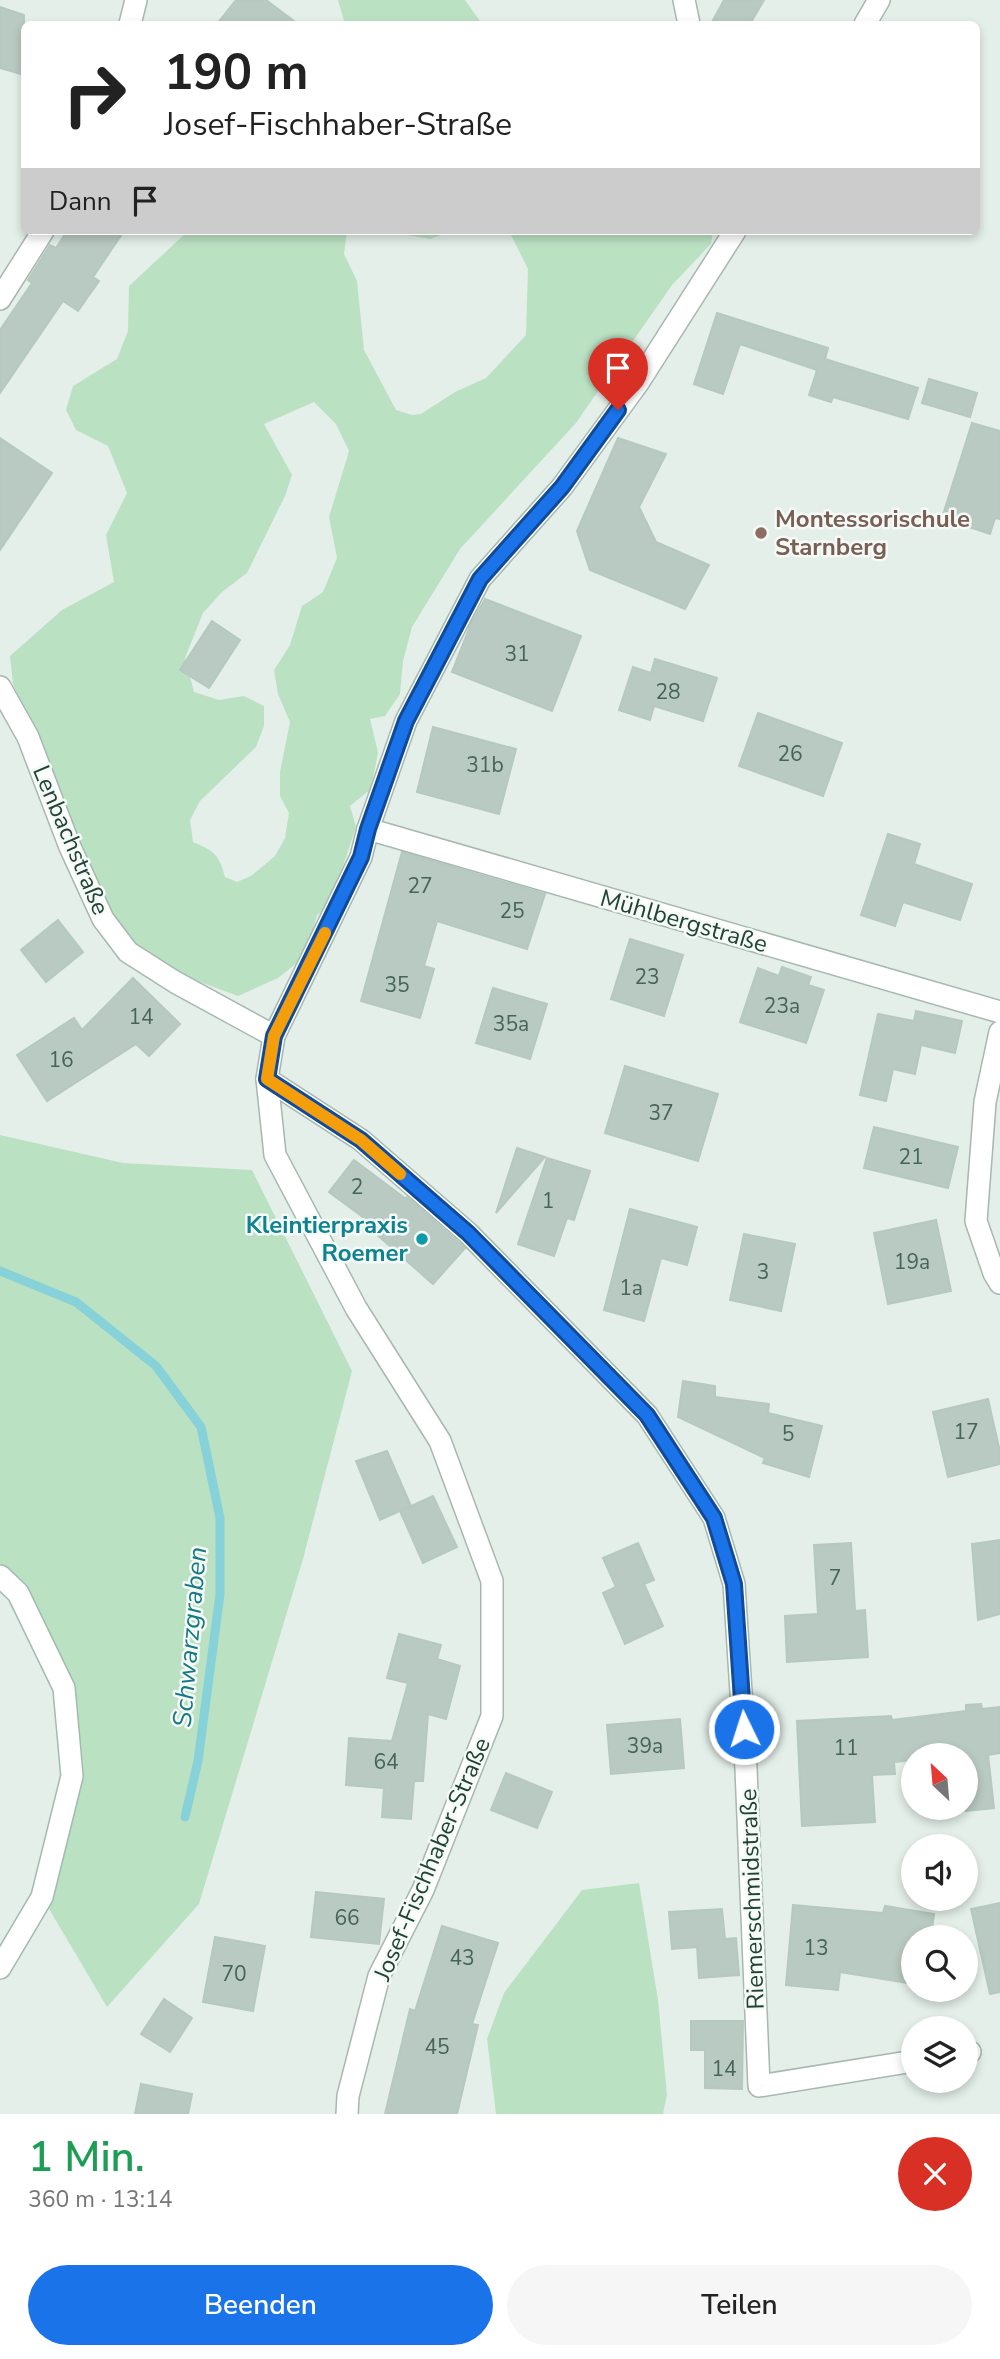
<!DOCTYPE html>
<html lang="de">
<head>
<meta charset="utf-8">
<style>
  body { margin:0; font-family:"Nunito Sans",sans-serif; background:#f6f6f6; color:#222; height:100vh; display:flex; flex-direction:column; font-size:26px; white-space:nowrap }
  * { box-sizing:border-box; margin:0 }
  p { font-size:23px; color:#767676 }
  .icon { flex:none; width:38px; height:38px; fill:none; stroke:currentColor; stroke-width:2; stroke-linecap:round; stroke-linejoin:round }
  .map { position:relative; height:2114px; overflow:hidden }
  .side { display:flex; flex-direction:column; background:#fff; flex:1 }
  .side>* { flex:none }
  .guide { position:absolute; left:21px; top:21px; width:959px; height:214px; border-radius:10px; box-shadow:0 4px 10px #0003; background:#fff; color:#222; overflow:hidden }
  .needle { width:46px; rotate:334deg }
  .controls { position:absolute; left:901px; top:1743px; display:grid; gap:14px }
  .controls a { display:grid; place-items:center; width:77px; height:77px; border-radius:50%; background:#fff; box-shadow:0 4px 10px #0003; font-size:35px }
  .pin { position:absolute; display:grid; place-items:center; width:60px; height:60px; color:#fff; margin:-72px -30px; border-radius:50% 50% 50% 0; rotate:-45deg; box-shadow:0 0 7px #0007 }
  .pin .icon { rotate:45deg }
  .me { position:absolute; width:77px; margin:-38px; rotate:356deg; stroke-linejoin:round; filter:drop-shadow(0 0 5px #0008) }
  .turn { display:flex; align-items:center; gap:24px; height:147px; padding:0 28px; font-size:32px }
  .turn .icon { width:91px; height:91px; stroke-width:2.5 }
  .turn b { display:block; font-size:49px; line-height:60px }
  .then { display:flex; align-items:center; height:66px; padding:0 28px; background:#0003; gap:14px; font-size:26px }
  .round { display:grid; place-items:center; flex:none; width:74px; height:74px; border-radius:37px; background:#f6f6f6 }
  .overview { display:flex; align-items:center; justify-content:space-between; height:119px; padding:0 28px }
  h1 { font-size:42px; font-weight:600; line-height:52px; color:#1e9e55 }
  .primary-button { display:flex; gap:14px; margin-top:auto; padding:14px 28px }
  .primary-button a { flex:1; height:80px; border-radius:42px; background:#1a73e8; color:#fff; font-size:28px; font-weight:600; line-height:80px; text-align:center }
  .primary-button a+a { background:#f6f6f6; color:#222 }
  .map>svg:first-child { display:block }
  .green { fill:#bbe1c3; fill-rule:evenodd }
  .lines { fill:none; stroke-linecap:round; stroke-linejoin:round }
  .stream { stroke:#87d1d8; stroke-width:9 }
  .building { fill:#b9cac2; stroke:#b5c9c0; stroke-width:2 }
  .street-casing { stroke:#a6b8b0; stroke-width:24 }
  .secondary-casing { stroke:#a1bbb0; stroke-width:24 }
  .street { stroke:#fff; stroke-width:21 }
  .secondary { stroke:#fff; stroke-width:21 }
  .route-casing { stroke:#114b97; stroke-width:18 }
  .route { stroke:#1a73e8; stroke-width:12 }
  .slow { stroke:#f59e0b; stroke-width:12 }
  .education-dot { fill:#8d6e63; stroke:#f5faf7; stroke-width:2.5 }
  .culture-dot { fill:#0f9aa8; stroke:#f5faf7; stroke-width:2.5 }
  .labels { text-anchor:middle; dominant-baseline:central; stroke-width:5; stroke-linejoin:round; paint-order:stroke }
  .number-label { font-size:21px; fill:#47645a }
  .education-label { font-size:24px; font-weight:bold; fill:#785e54; stroke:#f5faf7; text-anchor:start }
  .street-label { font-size:24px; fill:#214237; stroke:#f5faf7 }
  .culture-label { font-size:24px; font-weight:bold; fill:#0d838f; stroke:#f5faf7; text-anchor:end }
  .water-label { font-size:26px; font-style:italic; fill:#157984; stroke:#f5faf7 }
</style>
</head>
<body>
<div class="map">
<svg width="1000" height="2114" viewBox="0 0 1000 2114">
  <rect width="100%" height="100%" fill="#e4efe9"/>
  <g class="green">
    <path d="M338 0H465L482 24H345Z"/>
    <path d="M188 231H347L344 254 357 281 364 350 396 410 412 415 421 414 455 392 486 378 526 335 528 269 510 233 507 231H713L711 244 672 285 576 423 460 549 412 627 403 661 400 694 385 716 370 719 378 752 371 789 350 806 356 827 330 906 317 915 306 956 278 978 238 996 181 975 145 954 114 919 68 819 13 684 10 656 62 610 114 582 106 535 127 493 108 446 76 430 66 410 73 386 117 359 128 331 129 286ZM314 402 336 424 349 451 329 517 337 558 323 592 302 606 290 645 274 670 278 694 290 722 280 772V796L289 813 285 838 275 856 251 876 237 882 225 877C219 854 214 851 193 842L190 820 200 801 256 747 264 726V706L244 696 219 700 194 692 185 658 203 613 222 592 247 573 285 496 292 475 264 424Z"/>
    <path d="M400 231H452L430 239 402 234Z"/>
    <path d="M0 1135 123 1163 252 1170 352 1371 303 1559 199 1904 107 2007 42 1897 72 1776 64 1688 0 1576Z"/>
    <path d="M639 1883 658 2000 667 2095 663 2114H496L487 2039 504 1993 582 1890Z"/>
  </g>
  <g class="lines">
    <path class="stream" d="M0 1271 76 1302 156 1366 201 1427 220 1518V1594L198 1761 185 1817"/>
  </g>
  <g class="building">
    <path d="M236 0H266L298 24H217Z"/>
    <path d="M724 0H764L750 24H711Z"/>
    <path d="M0 7 24 15V75L0 68Z"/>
    <path d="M67 231H124L93 277 99 281 78 311 63 301 0 393V330L32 283 28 280 50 245 56 248Z"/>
    <path d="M717 313 828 348 825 359 918 388 908 419 833 397 831 402 809 395 817 370 740 344 723 394 694 384Z"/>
    <path d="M929 379 977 393 970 417 922 403Z"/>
    <path d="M972 423 1000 431V519L995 518 990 534 942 518Z"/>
    <path d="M0 438 52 473 0 550Z"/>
    <path d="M618 438 666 454 639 507 656 542 709 565 685 609 590 570 577 531Z"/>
    <path d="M485 599 581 636 552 711 452 672 471 624Z"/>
    <path d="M212 621 240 640 209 688 180 670Z"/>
    <path d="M655 659 717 678 703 721 654 706 650 720 619 710 633 667 651 673Z"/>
    <path d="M758 713 842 743 823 796 739 766Z"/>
    <path d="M433 727 516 749 499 814 417 792Z"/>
    <path d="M888 834 920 844 914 864 972 884 960 920 903 902 895 926 861 915Z"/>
    <path d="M402 852 545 894 527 949 437 921 424 966 434 969 420 1018 361 1001Z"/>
    <path d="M58 920 83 952 46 982 21 950Z"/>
    <path d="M630 939 683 955 664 1016 611 999Z"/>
    <path d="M782 967 811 977 808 985 824 990 806 1043 740 1022 758 968 779 976Z"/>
    <path d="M133 978 180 1024 149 1056 136 1044 47 1101 17 1055 74 1018 82 1030Z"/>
    <path d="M493 988 547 1004 530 1059 476 1043Z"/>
    <path d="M916 1011 962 1021 955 1053 921 1045 915 1074 893 1069 886 1101 860 1095 878 1014 914 1021Z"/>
    <path d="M625 1066 718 1094 698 1161 605 1133Z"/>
    <path d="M874 1127 958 1147 948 1188 864 1168Z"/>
    <path d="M517 1148 545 1157 496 1213Z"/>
    <path d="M547 1158 590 1171 574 1220 567 1218 554 1256 518 1244Z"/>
    <path d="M354 1160 406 1199 407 1197 465 1248 433 1284 375 1233 379 1229 329 1192Z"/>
    <path d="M630 1209 697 1227 687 1265 661 1258 644 1321 604 1310Z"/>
    <path d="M936 1220 951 1291 888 1304 874 1233Z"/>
    <path d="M744 1234 795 1244 781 1311 730 1300Z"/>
    <path d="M683 1381 715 1386V1397L769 1404 768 1413 822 1426 809 1477 763 1463 765 1458 678 1417Z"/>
    <path d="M988 1399 1000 1452V1464L948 1477 933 1412Z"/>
    <path d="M387 1451 411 1506 380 1520 356 1461Z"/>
    <path d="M433 1496 457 1547 423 1563 400 1511Z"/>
    <path d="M1000 1540V1614L978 1620 972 1544Z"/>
    <path d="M638 1543 654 1580 644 1584 663 1626 625 1644 603 1593 616 1587 603 1558Z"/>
    <path d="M851 1543 855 1611 865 1610 868 1657 787 1662 785 1616 818 1614 814 1545Z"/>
    <path d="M399 1634 441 1645 437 1659 460 1666 446 1719 428 1714 423 1781H414L411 1819 382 1817 384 1788 346 1785 349 1738 392 1741 408 1683 387 1678Z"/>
    <path d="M981 1704 982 1709 1000 1707V1753L988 1755 994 1808 966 1811V1755H914V1760L894 1762 895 1774 872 1775 875 1822 802 1826 797 1721 891 1716 892 1720 966 1711V1705Z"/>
    <path d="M680 1719 684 1768 611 1774 607 1725Z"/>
    <path d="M506 1773 552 1792 537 1828 491 1810Z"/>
    <path d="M316 1892 384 1899 379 1944 311 1937Z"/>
    <path d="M1000 1903V1992L990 1994 971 1909Z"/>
    <path d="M793 1905 883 1913 885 1906 934 1914 931 1937H914V1984L840 1972 838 1990 786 1985Z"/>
    <path d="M722 1909 725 1939 736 1938 739 1975 699 1978 697 1947 672 1949 669 1912Z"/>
    <path d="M442 1926 498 1943 472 2024 478 2025 457 2114H385L410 2009 415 2011Z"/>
    <path d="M215 1937 265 1946 253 2011 203 2002Z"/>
    <path d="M164 1999 192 2018 170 2052 141 2034Z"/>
    <path d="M691 2021H743L742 2089 705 2088V2050H691Z"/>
    <path d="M141 2084 192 2094 188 2114H135Z"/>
  </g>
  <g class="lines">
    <g class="street-casing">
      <g id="street">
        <path d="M684 0 689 24"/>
        <path d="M130 24 136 0"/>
        <path d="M865 24 879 0"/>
        <path d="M0 299 43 231"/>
        <path d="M0 687 28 737 70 847 103 919 128 952 175 982 274 1036"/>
        <path d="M368 829 1000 1012"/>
        <path d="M1000 1032 985 1102 976 1221 994 1273 1000 1283"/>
        <path d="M267 1079 361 1140 468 1233 647 1415 714 1518 734 1584 746 1769 759 2086 914 2061"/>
        <path d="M966 2052H970"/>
        <path d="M347 2114 348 2096 379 1976 423 1890 492 1716V1581L440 1441 356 1308 275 1155 267 1079 274 1036 361 857 368 829 406 721 480 579 562 487 638 383 735 231"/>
      </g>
    </g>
    <g class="secondary-casing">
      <path id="secondary" d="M0 1576 18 1593 64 1688 72 1776 42 1897 0 1968"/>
    </g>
    <use href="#street" class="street"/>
    <use href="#secondary" class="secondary"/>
  </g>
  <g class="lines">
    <g class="route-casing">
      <path id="route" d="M618 410 562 487 480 579 406 721 368 829 361 857 274 1036 267 1079 361 1140 468 1233 647 1415 714 1518 734 1584 744 1729"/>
    </g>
    <use href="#route" class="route"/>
    <path class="slow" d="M325 933 274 1036 267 1079 361 1140 400 1174"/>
  </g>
  <circle class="education-dot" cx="761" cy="533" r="7"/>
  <circle class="culture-dot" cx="422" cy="1239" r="7"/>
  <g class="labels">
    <g class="number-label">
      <text x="517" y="654">31</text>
      <text x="668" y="692">28</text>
      <text x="790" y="754">26</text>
      <text x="485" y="765">31b</text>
      <text x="420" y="886">27</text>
      <text x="512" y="911">25</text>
      <text x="647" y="977">23</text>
      <text x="397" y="985">35</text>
      <text x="782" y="1006">23a</text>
      <text x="141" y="1017">14</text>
      <text x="511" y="1024">35a</text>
      <text x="61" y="1060">16</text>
      <text x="661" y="1113">37</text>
      <text x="911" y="1157">21</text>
      <text x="357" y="1187">2</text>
      <text x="548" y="1201">1</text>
      <text x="912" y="1262">19a</text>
      <text x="763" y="1272">3</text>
      <text x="631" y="1288">1a</text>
      <text x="966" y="1432">17</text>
      <text x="788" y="1434">5</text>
      <text x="835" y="1578">7</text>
      <text x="645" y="1746">39a</text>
      <text x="846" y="1748">11</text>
      <text x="386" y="1762">64</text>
      <text x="347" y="1918">66</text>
      <text x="816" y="1948">13</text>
      <text x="462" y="1958">43</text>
      <text x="234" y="1974">70</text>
      <text x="437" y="2047">45</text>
      <text x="724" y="2069">14</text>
    </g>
    <g class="education-label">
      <text x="775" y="519">Montessorischule<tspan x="775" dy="28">Starnberg</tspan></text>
    </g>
    <g class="street-label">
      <text transform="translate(71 840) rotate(67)">Lenbachstraße</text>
      <text transform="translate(684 921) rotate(16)">Mühlbergstraße</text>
      <text transform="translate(432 1859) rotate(-67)">Josef-Fischhaber-Straße</text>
      <text transform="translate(752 1899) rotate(-92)">Riemerschmidstraße</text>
    </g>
    <g class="culture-label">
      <text x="408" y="1225">Kleintierpraxis<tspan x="408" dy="28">Roemer</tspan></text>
    </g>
    <g class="water-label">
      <text transform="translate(190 1637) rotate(-85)">Schwarzgraben</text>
    </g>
  </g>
</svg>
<div class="controls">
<a><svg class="needle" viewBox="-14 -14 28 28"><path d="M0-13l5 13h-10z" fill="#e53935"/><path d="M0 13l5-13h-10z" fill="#767676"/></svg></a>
<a><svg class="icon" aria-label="sound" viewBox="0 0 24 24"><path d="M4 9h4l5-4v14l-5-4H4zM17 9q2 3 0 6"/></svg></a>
<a><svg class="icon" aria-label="search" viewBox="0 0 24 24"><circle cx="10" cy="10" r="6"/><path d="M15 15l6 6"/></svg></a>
<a><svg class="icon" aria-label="layers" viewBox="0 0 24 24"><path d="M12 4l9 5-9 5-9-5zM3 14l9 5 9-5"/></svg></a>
</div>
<div class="pin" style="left:618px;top:410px;background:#d93025"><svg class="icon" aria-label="arrive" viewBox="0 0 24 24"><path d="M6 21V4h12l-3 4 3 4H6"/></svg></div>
<svg class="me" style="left:744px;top:1729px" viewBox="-20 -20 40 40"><circle r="17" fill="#1a73e8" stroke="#fff" stroke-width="3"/><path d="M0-11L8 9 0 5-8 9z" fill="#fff"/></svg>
<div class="guide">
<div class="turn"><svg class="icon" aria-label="right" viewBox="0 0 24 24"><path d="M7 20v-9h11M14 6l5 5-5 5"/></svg><div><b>190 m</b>Josef-Fischhaber-Straße</div></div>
<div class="then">Dann<svg class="icon" aria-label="arrive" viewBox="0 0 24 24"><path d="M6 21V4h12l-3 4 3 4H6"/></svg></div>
</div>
</div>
<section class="side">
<div class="overview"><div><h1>1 Min.</h1><p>360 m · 13:14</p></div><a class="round" style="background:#d93025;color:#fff"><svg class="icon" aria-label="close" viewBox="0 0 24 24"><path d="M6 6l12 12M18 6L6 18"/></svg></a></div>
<div class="primary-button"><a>Beenden</a><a>Teilen</a></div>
</section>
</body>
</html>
